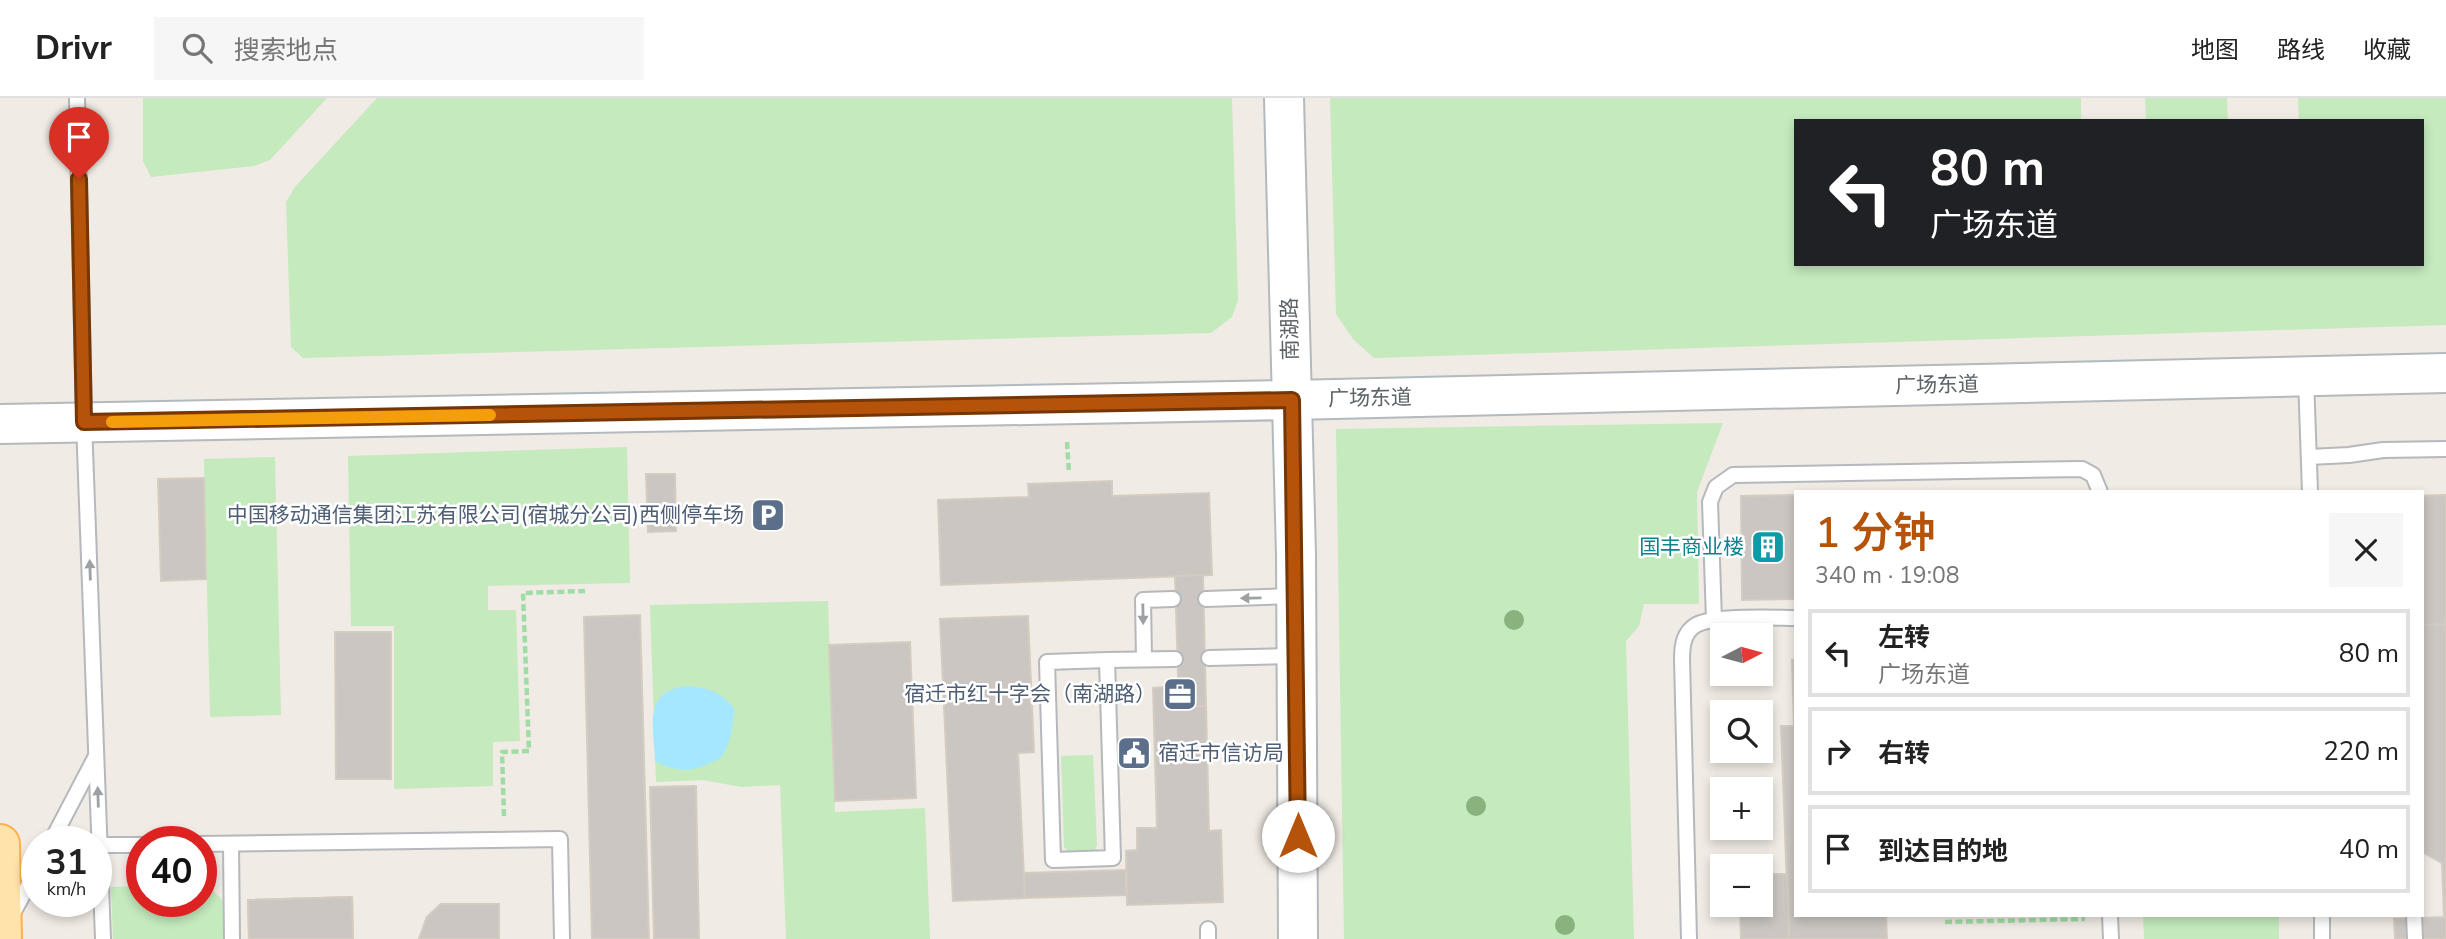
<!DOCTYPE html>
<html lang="zh">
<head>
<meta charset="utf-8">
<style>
  body { margin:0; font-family:"Nunito Sans","Noto Sans SC",sans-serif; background:#f6f6f6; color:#222; height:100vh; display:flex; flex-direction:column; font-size:26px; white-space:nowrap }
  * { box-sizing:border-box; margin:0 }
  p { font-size:23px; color:#767676 }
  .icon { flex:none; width:38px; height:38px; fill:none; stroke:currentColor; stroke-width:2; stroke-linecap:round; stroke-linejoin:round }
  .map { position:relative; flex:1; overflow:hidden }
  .sheet { position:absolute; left:1794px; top:392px; width:630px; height:427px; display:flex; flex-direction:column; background:#fff; border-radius:0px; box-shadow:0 4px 10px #0003 }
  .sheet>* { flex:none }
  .hud { position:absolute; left:1794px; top:21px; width:630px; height:147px; border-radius:0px; box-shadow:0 4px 10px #0003; background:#202124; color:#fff; overflow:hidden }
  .needle { width:46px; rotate:84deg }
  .tools { position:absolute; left:1710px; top:525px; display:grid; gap:14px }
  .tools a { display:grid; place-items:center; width:63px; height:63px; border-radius:0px; background:#fff; box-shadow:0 4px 10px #0003; font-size:35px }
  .speed { position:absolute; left:21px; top:728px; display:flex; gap:14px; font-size:35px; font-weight:700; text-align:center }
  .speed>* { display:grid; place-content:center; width:91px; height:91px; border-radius:50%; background:#fff; box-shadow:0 4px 10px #0003; line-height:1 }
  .speed small { font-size:18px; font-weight:400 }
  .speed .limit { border:10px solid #d22; background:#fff; color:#111 }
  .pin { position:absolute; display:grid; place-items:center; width:60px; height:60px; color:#fff; margin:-72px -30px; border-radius:50% 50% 50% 0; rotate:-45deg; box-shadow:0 0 7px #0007 }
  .pin .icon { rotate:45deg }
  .me { position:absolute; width:77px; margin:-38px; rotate:0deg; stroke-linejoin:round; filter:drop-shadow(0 0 5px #0008) }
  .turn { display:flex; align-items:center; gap:24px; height:147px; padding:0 21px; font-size:32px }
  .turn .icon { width:91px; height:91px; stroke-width:2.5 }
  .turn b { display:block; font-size:49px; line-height:60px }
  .round { display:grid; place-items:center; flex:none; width:74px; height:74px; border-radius:0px; background:#f6f6f6 }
  .summary { display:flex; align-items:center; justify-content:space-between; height:119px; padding:0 21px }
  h1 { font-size:42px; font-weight:600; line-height:52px; color:#b45309 }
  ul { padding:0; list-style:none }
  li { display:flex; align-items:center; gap:21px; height:88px; margin:0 14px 10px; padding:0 7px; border:4px solid #e0e0e0; border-radius:0px }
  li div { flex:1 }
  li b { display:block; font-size:26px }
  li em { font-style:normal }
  header { display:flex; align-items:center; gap:42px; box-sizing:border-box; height:98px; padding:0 35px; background:#fff; border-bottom:2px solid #e0e0e0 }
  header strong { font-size:33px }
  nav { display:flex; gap:38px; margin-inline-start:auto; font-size:24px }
  .search { width:490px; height:63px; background:#f6f6f6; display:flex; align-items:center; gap:18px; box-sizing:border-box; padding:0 24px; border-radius:0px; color:#767676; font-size:26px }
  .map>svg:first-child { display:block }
  .green { fill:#c5eabe }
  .water { fill:#a5e7ff }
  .building { fill:#cbc6c1; stroke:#d5ccc1; stroke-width:2 }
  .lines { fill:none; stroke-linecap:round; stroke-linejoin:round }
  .lane-casing { stroke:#b5b8bc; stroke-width:18 }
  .secondary-casing { stroke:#b3b9bd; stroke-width:42 }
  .primary-casing { stroke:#feb04e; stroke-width:42 }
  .path { stroke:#a0dda6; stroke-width:4.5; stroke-dasharray:7 3.5; stroke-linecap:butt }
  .lane { stroke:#fff; stroke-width:14 }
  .secondary { stroke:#fff; stroke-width:38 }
  .primary { stroke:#ffe3aa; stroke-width:38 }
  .tree { fill:#8ab27f }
  .oneway { fill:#9da1a3 }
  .route-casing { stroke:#753606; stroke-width:18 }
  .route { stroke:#b45309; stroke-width:12 }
  .slow { stroke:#f59e0b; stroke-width:12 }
  .labels { text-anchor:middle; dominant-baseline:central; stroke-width:5; stroke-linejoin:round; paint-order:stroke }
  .street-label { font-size:21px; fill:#5c6266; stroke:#fff }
  .service-label { font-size:21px; fill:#4e5e75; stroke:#fff; text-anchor:end }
  .culture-label { font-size:21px; fill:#0d838f; stroke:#fff; text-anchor:end }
</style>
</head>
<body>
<header>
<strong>Drivr</strong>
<div class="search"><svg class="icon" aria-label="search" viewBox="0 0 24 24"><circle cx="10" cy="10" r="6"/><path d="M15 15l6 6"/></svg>搜索地点</div>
<nav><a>地图</a><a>路线</a><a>收藏</a></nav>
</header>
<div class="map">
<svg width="2446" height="841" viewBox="0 0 2446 841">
  <rect width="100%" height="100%" fill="#f0ebe4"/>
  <g class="green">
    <path d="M143 0H327L270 62 254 68 151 79 143 63Z"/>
    <path d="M377 0H1232L1238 202 1232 219 1211 235 303 260 291 249 286 104 295 89Z"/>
    <path d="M1330 0H2081V23H1796V166H2422V23H2299L2298 0H2446V227L1374 260 1353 241 1336 216Z"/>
    <path d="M2145 0H2227L2228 23H2146Z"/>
    <path d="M1723 325 1697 394 1699 506H1644L1639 528 1626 543 1634 841H1344L1336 331Z"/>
    <path d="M627 349 630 485 488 488V512H516L520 643 493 644V688L394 691V528H351L348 358Z"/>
    <path d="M275 359 281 617 210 619 204 361Z"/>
    <path d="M828 503 835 714 925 710 930 841H786L780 687 741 689 703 682 656 684 650 507Z"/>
    <path d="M1093 657 1097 747 1094 754H1069L1064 749 1061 658Z"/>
    <path d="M201 786H207L226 806V841H113L111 789 142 788V803H201Z"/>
    <path d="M2143 817H2279V841H2144Z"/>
  </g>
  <path class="water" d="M688 588C708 590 721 594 734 610 733 625 732 645 722 658 719 662 712 664 708 666 689 675 673 673 655 663 654 629 642 592 688 588Z"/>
  <g class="building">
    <path d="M646 376H675L676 433 648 434Z"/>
    <path d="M204 380 206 481 161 483 158 381Z"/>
    <path d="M1112 383V398L1209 395 1212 477 941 487 938 402 1029 399 1028 386Z"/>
    <path d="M1796 397V501L1742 502 1741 398Z"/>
    <path d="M2446 397V841H2395L2394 821 2444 819 2442 765 2422 754V398Z"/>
    <path d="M2446 397V526L2422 527V398Z"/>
    <path d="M1203 477 1206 608H1179L1175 478Z"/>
    <path d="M640 517 649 841H592L584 519Z"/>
    <path d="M1028 518 1034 654 1018 655 1025 800 953 803 940 521Z"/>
    <path d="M335 534H391V681H336Z"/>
    <path d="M910 544 916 700 835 703 829 547Z"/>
    <path d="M1792 562H1796V817H1886L1887 841H1789L1781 628H1794Z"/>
    <path d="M1166 589V609L1206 608 1209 733 1221 732 1223 804 1127 807 1126 753 1137 752V730H1157L1153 590Z"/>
    <path d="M696 688 699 841H654L650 689Z"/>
    <path d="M1126 772V797L1025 800 1024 775Z"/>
    <path d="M1760 776H1787L1789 841H1741L1740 807H1760Z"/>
    <path d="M352 799 353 841H249L248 802Z"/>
    <path d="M352 799 353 841H249L248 802Z"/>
    <path d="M441 806H499V841H419L427 819Z"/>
    <path d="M441 806H499V841H419L427 819Z"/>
  </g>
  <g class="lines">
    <g class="lane-casing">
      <g id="lane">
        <path d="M77 0 84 324 103 841"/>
        <path d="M2306 280 2310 394"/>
        <path d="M2309 359 2349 357 2383 352 2446 351"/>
        <path d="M1206 501 1294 498"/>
        <path d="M1714 522 1710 404 1716 389 1733 377 2082 371 2093 377 2100 394"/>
        <path d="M1209 560 1295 558"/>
        <path d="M1144 561 1143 502 1173 501"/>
        <path d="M1107 562 1047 564 1053 762 1113 760 1107 562 1175 561"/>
        <path d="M51 744 96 658"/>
        <path d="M201 746 560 741 562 841"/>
        <path d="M231 746 232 841"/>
        <path d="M99 747H142"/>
        <path d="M12 817 37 771"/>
        <path d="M2110 817 2111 841"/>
        <path d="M2322 817V841"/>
        <path d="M2414 817 2415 841"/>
        <path d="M1208 831V841"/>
        <path d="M1689 841 1682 561C1682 547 1684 534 1696 527 1716 517 1772 520 1796 520"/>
      </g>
    </g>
    <g class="secondary-casing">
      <g id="secondary">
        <path d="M1284 0 1296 457 1298 841"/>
        <path d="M0 326 1292 302 2446 275"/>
      </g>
    </g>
    <g class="primary-casing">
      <path id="primary" d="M0 746 2 841"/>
    </g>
    <g class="path">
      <path d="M1067 344 1069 375"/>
      <path d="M504 718 502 654 529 653 523 495 585 493"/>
      <path d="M1945 824 2085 821"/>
    </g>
    <use href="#lane" class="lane"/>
    <use href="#secondary" class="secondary"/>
    <use href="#primary" class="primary"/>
  </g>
  <g class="tree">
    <circle cx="1514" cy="522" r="10"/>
    <circle cx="1476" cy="708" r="10"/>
    <circle cx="1565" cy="827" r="10"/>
  </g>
  <defs><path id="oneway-solid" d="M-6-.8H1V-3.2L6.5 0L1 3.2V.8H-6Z" transform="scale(1.75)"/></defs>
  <g class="oneway">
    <use href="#oneway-solid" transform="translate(90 472) rotate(-92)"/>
    <use href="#oneway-solid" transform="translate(1251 500) rotate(179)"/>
    <use href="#oneway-solid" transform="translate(1143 516) rotate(89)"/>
    <use href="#oneway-solid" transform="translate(98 699) rotate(-92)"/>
  </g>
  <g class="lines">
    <g class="route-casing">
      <path id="route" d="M79 81 84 324 1292 302 1298 738"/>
    </g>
    <use href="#route" class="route"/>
    <path class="slow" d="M112 324 490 317"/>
  </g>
  <defs>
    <g id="parking-square" transform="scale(1.75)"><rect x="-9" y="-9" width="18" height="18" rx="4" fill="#5c6f8a" stroke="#fff"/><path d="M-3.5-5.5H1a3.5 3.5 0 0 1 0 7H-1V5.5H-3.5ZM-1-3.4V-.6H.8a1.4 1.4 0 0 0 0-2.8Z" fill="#fff"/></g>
    <g id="building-square" transform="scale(1.75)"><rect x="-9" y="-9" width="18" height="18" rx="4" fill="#0f9aa8" stroke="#fff"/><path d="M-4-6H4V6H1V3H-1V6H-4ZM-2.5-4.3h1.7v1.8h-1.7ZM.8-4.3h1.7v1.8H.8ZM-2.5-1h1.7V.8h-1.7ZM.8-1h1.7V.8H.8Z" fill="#fff"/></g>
    <g id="office-square" transform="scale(1.75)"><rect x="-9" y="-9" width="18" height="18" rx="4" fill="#5c6f8a" stroke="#fff"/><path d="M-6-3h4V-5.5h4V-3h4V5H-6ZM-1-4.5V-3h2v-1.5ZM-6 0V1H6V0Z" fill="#fff"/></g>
    <g id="civic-square" transform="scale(1.75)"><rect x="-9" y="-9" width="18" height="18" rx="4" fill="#5c6f8a" stroke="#fff"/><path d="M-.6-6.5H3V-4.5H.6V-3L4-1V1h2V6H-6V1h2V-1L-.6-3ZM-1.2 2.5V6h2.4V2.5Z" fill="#fff"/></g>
  </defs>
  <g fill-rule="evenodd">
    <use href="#parking-square" x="768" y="417"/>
    <use href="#building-square" x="1768" y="449"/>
    <use href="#office-square" x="1180" y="596"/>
    <use href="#civic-square" x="1134" y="655"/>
  </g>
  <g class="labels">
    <g class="street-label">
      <text transform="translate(1290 231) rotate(-91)">南湖路</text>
      <text transform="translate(1937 287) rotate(-1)">广场东道</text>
      <text transform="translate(1370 300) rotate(-1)">广场东道</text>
    </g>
    <g class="service-label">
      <text x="744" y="417">中国移动通信集团江苏有限公司(宿城分公司)西侧停车场</text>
      <text x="1156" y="596">宿迁市红十字会（南湖路）</text>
      <text x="1158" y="655" text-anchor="start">宿迁市信访局</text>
    </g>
    <g class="culture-label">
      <text x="1744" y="449">国丰商业楼</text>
    </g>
  </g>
</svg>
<div class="tools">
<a><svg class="needle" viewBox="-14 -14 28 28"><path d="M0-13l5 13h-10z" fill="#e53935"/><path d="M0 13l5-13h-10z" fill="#767676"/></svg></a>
<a><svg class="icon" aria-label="search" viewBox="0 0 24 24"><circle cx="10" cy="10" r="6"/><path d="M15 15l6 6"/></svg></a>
<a>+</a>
<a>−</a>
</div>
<div class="speed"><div>31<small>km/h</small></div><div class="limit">40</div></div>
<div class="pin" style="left:79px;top:81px;background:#d93025"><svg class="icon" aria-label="arrive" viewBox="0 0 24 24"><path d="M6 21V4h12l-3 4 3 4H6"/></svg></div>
<svg class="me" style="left:1298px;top:738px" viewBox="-20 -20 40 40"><circle r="19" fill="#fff"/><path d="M0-13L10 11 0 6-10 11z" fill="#b45309"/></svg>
<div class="hud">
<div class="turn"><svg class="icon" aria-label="left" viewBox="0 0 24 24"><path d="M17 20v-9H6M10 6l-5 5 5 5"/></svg><div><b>80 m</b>广场东道</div></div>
</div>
<section class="sheet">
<div class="summary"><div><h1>1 分钟</h1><p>340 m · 19:08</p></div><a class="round"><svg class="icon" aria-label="close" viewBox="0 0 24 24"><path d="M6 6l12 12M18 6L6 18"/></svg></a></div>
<ul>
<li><svg class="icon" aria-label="left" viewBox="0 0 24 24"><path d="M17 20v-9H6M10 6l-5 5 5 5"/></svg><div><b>左转</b><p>广场东道</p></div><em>80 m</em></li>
<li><svg class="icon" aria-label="right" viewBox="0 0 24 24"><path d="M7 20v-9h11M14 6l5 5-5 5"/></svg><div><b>右转</b></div><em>220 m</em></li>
<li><svg class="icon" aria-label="arrive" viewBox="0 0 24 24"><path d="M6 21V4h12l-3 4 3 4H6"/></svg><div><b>到达目的地</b></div><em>40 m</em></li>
</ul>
</section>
</div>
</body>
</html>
